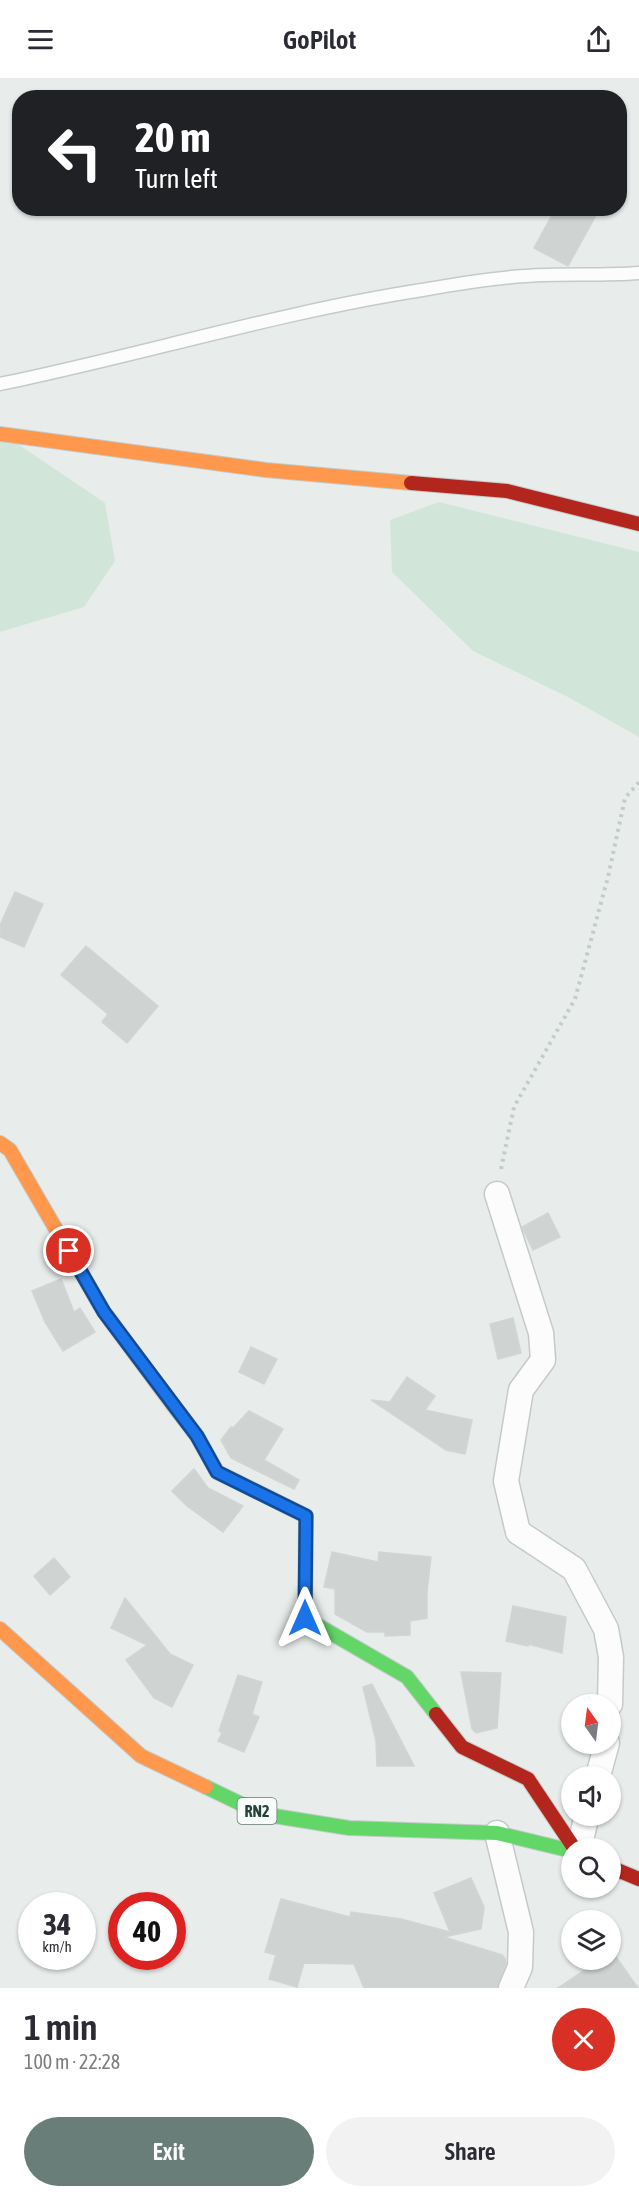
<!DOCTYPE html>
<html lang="en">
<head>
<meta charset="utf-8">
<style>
  body { margin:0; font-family:"Asap Condensed",sans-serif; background:#f2f2f3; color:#2b2b33; height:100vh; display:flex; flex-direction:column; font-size:22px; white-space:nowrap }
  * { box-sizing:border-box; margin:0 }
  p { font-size:20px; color:#7c7c81 }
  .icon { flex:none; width:33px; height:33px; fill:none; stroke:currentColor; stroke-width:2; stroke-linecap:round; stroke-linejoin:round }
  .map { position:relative; height:1910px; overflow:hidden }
  .side { display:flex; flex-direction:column; background:#fff; flex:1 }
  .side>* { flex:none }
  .banner { position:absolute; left:12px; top:12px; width:615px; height:126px; border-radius:24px; box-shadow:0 2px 4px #0004; background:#202124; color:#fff; overflow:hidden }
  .needle { width:39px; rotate:346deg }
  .buttons { position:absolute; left:561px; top:1616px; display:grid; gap:12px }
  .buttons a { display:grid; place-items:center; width:60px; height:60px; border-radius:50%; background:#fff; box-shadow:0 2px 4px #0004; font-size:30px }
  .speed { position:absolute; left:18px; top:1814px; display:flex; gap:12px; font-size:30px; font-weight:700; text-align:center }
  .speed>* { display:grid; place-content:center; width:78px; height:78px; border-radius:50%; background:#fff; box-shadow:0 2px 4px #0004; line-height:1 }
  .speed small { font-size:15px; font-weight:400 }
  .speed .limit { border:9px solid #d22; background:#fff; color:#111 }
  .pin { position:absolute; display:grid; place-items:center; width:51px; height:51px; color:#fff; margin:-26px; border:3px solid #fff; border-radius:50%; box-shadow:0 2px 6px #0007 }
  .me { position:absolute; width:66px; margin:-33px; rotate:0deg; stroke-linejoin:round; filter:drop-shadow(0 0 4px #0008) }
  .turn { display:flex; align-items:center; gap:21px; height:126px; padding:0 24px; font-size:27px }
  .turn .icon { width:78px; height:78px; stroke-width:2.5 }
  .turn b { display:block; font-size:42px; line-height:51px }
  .round { display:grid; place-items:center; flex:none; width:63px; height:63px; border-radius:32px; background:#f2f2f3 }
  .headline { display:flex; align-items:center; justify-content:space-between; height:102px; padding:0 24px }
  h1 { font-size:36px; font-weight:600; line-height:45px }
  .cta { display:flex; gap:12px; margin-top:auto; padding:12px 24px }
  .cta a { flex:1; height:69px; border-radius:36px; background:#697e78; color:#fff; font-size:24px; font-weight:600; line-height:69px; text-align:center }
  .cta a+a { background:#f2f2f3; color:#2b2b33 }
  header { display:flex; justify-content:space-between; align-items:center; height:78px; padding:0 24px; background:#fff; font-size:27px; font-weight:600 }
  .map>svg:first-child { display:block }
  .green { fill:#d1e6d8 }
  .building { fill:#cfd4d2; stroke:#d1d6d4; stroke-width:1.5 }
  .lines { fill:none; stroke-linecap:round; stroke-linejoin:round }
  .lane-casing { stroke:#c5cac8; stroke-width:15 }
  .street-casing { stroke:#c5cac8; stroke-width:27 }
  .fast-casing { stroke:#c3cbc8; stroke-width:16 }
  .slow-casing { stroke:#c3cbc8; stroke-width:16 }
  .jam-casing { stroke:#c3cbc8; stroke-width:16 }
  .path { stroke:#c3ccca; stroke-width:4; stroke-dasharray:3 4.5; stroke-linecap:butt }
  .lane { stroke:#fcfcfc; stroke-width:12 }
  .street { stroke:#fcfcfc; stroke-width:24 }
  .fast { stroke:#63d668; stroke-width:14 }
  .slow { stroke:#ff974d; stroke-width:14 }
  .jam { stroke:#b3261e; stroke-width:14 }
  .route-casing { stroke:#114b97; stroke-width:15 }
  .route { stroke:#1a73e8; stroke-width:10 }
  .labels { text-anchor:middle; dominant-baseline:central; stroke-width:4.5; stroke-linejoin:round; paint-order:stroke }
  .shield { fill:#f7fbf9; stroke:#637a73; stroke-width:1.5 }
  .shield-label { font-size:16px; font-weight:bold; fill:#24423a }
</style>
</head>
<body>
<header><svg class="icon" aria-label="menu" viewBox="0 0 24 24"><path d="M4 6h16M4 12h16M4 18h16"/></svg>GoPilot<svg class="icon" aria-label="share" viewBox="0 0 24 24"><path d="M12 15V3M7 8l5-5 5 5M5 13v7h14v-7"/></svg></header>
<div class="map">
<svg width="639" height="1910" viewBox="0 0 639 1910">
  <rect width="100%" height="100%" fill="#e8edeb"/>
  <g class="green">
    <path d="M0 361 15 364 105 425 115 483 84 529 0 554Z"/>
    <path d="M439 424 639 474V659L568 619 473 573 392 494 390 442Z"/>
  </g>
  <g class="building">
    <path d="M556 130H600L568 188 534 170Z"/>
    <path d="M15 814 43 826 24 869 0 859V847Z"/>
    <path d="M86 868 158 928 127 965 102 944 108 936 61 897Z"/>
    <path d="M548 1135 560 1159 533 1172 522 1149Z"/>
    <path d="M61 1201 74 1234 80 1230 95 1254 63 1273 45 1244 32 1213Z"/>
    <path d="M513 1240 521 1275 498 1281 490 1246Z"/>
    <path d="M251 1269 277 1281 264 1306 239 1294Z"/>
    <path d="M407 1299 435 1318 425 1332 472 1342 465 1376 446 1372 371 1322 390 1324Z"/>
    <path d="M249 1333 283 1351 264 1382 299 1402 294 1411 231 1380 221 1362 231 1349 233 1350Z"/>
    <path d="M194 1391 208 1410 243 1428 223 1454 187 1428 172 1413Z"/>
    <path d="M332 1474 378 1484 379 1474 431 1479 427 1514V1540L410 1543V1557L385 1558V1554H367L335 1536V1511L324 1509Z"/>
    <path d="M54 1480 70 1499 50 1517 34 1498Z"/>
    <path d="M125 1520 170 1576 193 1587 172 1629 154 1620 126 1582 147 1567 111 1550Z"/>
    <path d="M513 1528 566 1539 562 1575 528 1566V1568L506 1563Z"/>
    <path d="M461 1594 501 1595 497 1650 476 1655 472 1651Z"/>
    <path d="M238 1597 262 1604 252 1636 259 1639 244 1674 218 1663 222 1655 219 1653Z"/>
    <path d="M372 1606 414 1688H377L376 1663 363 1609Z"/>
    <path d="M471 1800 484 1829 481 1851 444 1859 502 1877 505 1880 506 1886 497 1910H364L354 1886 304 1885 297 1909 269 1901 276 1877 265 1874 281 1821 350 1839 351 1834 401 1841 450 1854 434 1815Z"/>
    <path d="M612 1873 638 1910H558L601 1881H610Z"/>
  </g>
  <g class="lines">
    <g class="lane-casing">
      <path id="lane" d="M0 306C141 277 280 234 422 212 456 206 491 200 525 198 563 195 601 198 639 195"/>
    </g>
    <g class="street-casing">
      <g id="street">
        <path d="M497 1116 541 1255 543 1282 521 1312 506 1403 518 1454 574 1491 606 1551 611 1579 610 1626"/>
        <path d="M598 1698 607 1665"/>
        <path d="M497 1755 521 1854 520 1889 511 1910"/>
        <path d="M579 1770 587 1737"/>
      </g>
    </g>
    <g class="fast-casing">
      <g id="fast">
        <path d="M173 1327 197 1358 217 1394 306 1438 305 1540 407 1599 436 1636"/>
        <path d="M206 1709 262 1736 349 1750 497 1755 572 1773"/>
      </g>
    </g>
    <g class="slow-casing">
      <g id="slow">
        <path d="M0 356 266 392 411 405"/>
        <path d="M0 1065 10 1072 104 1234 173 1327"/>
        <path d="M0 1551 141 1678 206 1709"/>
      </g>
    </g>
    <g class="jam-casing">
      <g id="jam">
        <path d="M411 405 507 413 639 446"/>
        <path d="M436 1636 462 1669 528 1701 574 1770"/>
        <path d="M610 1789 639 1801"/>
      </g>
    </g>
    <path class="path" d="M501 1091 514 1029 575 921 608 799 625 720 639 704"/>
    <use href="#lane" class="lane"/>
    <use href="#street" class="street"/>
    <use href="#fast" class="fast"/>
    <use href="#slow" class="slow"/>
    <use href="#jam" class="jam"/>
  </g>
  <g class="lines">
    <g class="route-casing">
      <path id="route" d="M69 1173 104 1234 197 1358 217 1394 306 1438 305 1540"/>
    </g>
    <use href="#route" class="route"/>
  </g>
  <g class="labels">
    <rect class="shield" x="237.5" y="1720" width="39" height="26" rx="4.5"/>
    <g class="shield-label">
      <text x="257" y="1733">RN2</text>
    </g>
  </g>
</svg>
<div class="buttons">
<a><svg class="needle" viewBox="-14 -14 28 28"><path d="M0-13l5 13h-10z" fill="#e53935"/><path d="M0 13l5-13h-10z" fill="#7c7c81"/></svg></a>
<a><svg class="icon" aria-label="sound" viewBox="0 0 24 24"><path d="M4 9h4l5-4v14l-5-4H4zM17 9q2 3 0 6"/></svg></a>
<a><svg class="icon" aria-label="search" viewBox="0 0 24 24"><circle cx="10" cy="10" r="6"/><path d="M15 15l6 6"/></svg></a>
<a><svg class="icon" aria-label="layers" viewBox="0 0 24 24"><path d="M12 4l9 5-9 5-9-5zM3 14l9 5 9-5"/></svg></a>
</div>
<div class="speed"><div>34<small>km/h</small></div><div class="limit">40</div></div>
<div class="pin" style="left:69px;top:1173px;background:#d93025"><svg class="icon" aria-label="arrive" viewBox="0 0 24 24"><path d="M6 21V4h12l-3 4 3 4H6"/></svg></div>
<svg class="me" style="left:305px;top:1540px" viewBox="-20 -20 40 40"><path d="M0-17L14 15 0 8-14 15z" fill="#1a73e8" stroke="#fff" stroke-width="4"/></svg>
<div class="banner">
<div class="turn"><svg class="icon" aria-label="left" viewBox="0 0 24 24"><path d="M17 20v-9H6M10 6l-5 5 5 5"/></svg><div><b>20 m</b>Turn left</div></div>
</div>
</div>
<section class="side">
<div class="headline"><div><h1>1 min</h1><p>100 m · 22:28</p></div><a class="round" style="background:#d93025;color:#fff"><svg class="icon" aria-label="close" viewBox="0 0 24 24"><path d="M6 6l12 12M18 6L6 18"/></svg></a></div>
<div class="cta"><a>Exit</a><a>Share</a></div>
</section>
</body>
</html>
